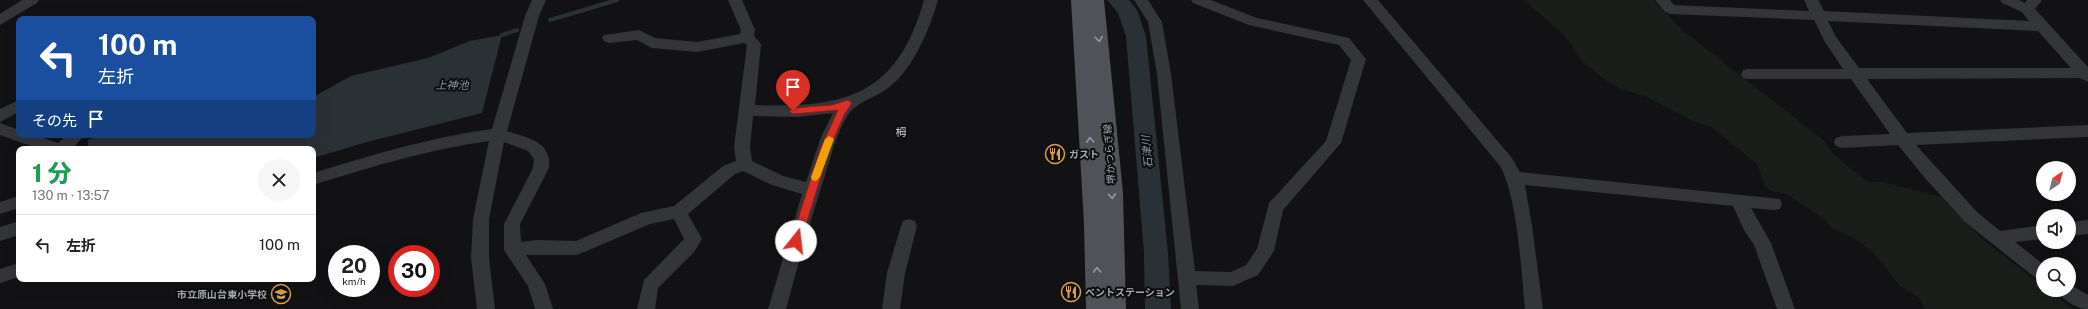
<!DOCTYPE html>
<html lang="ja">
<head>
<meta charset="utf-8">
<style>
  body { margin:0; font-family:"Public Sans","Noto Sans JP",sans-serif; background:#f6f6f6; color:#222; height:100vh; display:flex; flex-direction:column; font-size:15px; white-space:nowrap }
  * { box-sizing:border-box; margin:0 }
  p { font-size:13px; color:#767676 }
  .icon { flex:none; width:22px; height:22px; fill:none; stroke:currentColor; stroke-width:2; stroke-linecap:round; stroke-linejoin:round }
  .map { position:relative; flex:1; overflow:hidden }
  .drawer { position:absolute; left:16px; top:146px; width:300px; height:136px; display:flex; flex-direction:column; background:#fff; border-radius:8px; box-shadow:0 4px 16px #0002 }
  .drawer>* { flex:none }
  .guide { position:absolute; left:16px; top:16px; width:300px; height:122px; border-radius:8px; box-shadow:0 4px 16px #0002; background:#1a4fa0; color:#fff; overflow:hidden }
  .needle { width:26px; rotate:35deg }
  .controls { position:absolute; left:2036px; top:161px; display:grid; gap:8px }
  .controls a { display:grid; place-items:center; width:40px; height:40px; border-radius:50%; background:#fff; box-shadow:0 4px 16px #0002; font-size:20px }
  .speed { position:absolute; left:328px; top:245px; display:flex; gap:8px; font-size:20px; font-weight:700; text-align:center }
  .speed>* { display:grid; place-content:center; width:52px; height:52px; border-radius:50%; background:#fff; box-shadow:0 4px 16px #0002; line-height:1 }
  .speed small { font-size:10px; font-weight:400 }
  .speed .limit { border:6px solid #d22; background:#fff; color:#111 }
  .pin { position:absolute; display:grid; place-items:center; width:34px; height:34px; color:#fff; margin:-41px -17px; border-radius:50% 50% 50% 0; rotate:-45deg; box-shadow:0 0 4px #0007 }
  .pin .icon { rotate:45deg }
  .me { position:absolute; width:44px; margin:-22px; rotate:16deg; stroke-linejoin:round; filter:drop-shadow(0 0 3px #0008) }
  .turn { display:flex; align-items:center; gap:14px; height:84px; padding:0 16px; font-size:18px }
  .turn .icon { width:52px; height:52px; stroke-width:2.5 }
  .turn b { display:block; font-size:28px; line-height:34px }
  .then { display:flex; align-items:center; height:38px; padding:0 16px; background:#0003; gap:8px; font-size:15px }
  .round { display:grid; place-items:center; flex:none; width:42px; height:42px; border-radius:21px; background:#f6f6f6 }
  .overview { display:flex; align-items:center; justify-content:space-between; height:68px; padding:0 16px }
  h1 { font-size:24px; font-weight:800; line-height:30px; color:#1e9e55 }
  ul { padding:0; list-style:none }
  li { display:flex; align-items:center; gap:12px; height:60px; padding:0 16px; border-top:1px solid #e0e0e0 }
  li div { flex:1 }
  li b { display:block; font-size:15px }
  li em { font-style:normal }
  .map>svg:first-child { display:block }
  .green { fill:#191e1a }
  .water { fill:#2a3135 }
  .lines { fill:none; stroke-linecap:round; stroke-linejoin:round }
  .stream { stroke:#2a3135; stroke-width:4 }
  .river { fill:#2a3135; fill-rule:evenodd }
  .minor { fill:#343538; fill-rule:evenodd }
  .major { fill:#505257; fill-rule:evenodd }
  .oneway { stroke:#9598a0 }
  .route { fill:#d93025; stroke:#8d1f18 }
  .slow { fill:#f59e0b }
  .labels { text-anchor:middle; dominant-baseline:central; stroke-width:4; stroke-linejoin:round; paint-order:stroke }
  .poi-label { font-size:10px; font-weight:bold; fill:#a6aab2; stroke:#0d0d0e; text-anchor:start }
  .street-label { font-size:10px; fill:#a6aab2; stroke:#0d0d0e }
  .water-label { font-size:11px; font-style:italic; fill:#8198a9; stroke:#0d0d0e }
  .neighbourhood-label { font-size:11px; fill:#c6c9cf; stroke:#0d0d0e }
</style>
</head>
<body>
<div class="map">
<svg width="2088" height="309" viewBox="0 0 2088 309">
  <rect width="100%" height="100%" fill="#121214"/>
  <path class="green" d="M1524 0H1653L1681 29 1823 140 1835 156 1868 182H1882L1941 197 1984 241 2043 286V290H2048L2074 309H1925L1920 298 1900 286 1873 252 1852 237 1834 229 1819 215 1786 194 1771 191 1765 186 1758 165 1712 127 1695 122 1647 97 1621 89 1605 80 1582 61 1565 36Z"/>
  <path class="water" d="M502 35 482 113 367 142 313 158V149H88V140L99 135H313V97L351 76 428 58 470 41Z"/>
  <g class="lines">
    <g class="stream">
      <path d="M550 20 617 0"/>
      <path d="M502 35 517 30"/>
    </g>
    <path class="river" d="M1107 0H1129L1137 10 1146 36 1168 253 1171 309H1145L1144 253 1126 36 1118 13Z"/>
    <g class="minor">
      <path d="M22 0H39L37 3 0 25V14Z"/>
      <path d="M532 0H546L539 16 507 131C527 138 552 141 549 168L520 224 521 242 537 240 576 241 641 213 674 206 723 166 736 161 734 147 747 45 744 43 697 52 652 48 637 40 609 43 604 41 602 38 604 35 639 30 655 38 697 42 740 34 741 30 728 0H742L755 30 754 36 761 44 755 105C845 108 897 96 924 0H938C930 29 911 74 885 90 872 99 854 103 846 118 836 135 831 156 825 175 811 219 798 264 786 309H768L802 194 772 185 743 171 735 174 688 214 702 239 694 252 658 288 655 309H637L644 280 684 239 674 219 650 224 577 255H526L545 284 553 309H535L528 286 504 250V224L533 168 534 159 528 151 504 142 489 219V258L495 309H477L471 258 473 219 489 141C429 149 371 167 313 185V173C372 155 431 137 492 129L525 16ZM833 113 821 137 806 182 783 176 752 161 750 147 753 116 797 117Z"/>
      <path d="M1134 0H1148L1162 22 1171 74 1195 271 1231 272 1246 265 1257 249 1269 203 1326 141 1351 60 1339 45 1249 25 1193 3 1191 0H1211L1257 18 1349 38 1366 59 1341 143 1283 210 1274 251 1258 275 1233 286 1196 285 1199 309H1181L1157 74 1148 22Z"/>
      <path d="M1363 0H1378L1512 158 1520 172 1780 199 1782 204 1780 209 1774 210 1751 208 1771 243 1795 309H1777L1754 245 1744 230 1733 206 1525 185 1532 226 1543 309H1525C1521 270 1518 199 1500 166Z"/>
      <path d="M1655 0H1670L1674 5 1809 11 1804 0H1818L1824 11 2029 21 2022 12 2002 3 2000 0H2019L2025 3 2027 0H2042L2035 9 2088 67V82L2080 78 1867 79 1907 133 2088 125V137L1916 145 1977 212 2000 231 2043 225V239L2015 242 2043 264V281L2037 279 1965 222 1924 177 1898 145 1842 148 1836 146 1834 142 1836 138 1842 136 1890 134 1851 79H1748L1743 78 1741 74 1743 70 1748 69H1843L1825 42 1814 20 1670 14 1665 12ZM1828 21 2038 31 2071 68H1859L1836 37Z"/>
      <path d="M19 100V112L0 122V109Z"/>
      <path d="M0 123 19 130V135H34L58 143 67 135H85L72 149H39L0 135Z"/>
      <path d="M19 196V208L0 214V202Z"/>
      <path d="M909 219 915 221 917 226 905 273 900 309H882L887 273 901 226 903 221Z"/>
      <path d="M2088 220V234L2069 236V222Z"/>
      <path d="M19 221V235L0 241V227Z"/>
      <path d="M19 263V277L0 283V269Z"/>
      <path d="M2069 284 2088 295V309C2077 309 2062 300 2057 290H2069Z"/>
    </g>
    <path class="major" d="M1071 0H1104L1123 193 1126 309H1086L1084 224Z"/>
  </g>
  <defs><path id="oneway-chevron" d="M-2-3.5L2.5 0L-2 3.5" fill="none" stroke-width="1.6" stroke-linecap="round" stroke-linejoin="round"/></defs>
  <g class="oneway">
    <use href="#oneway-chevron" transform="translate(1099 39) rotate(84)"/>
    <use href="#oneway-chevron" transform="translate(1090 140) rotate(-93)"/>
    <use href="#oneway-chevron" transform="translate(1112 196) rotate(86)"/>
    <use href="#oneway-chevron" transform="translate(1097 270) rotate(-91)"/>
  </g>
  <path class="route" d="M848 100 852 103 844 115 829 150 801 241 800 244H793L791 241 820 150 838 110 793 114 789 111 793 108 832 105Z"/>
  <path class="slow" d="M829 136 834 139 820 177 816 181 812 180 811 177 825 139Z"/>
  <defs>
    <g id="restaurant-ring" transform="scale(1)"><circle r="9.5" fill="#0d0d0e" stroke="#d9a245" stroke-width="1.5"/><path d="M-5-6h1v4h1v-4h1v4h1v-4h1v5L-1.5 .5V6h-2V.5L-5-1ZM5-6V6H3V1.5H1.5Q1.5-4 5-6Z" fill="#d9a245"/></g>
    <g id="school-ring" transform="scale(1)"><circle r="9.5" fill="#0d0d0e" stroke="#d9a245" stroke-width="1.5"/><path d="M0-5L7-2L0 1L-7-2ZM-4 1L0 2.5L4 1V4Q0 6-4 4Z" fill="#d9a245"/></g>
  </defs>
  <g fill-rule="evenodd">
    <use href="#restaurant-ring" x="1055" y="154"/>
    <use href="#restaurant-ring" x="1071" y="292"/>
    <use href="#school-ring" x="281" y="294"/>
  </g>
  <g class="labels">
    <g class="poi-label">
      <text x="1069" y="154">ガスト</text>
      <text x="1085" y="292">ベントステーション</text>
      <text x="267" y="294" text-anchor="end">市立原山台東小学校</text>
    </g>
    <g class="street-label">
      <text transform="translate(1109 154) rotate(-94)">堺かつらぎ線</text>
    </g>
    <g class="water-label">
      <text x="452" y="85">上神池</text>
      <text transform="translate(1147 152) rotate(-95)">石津川</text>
    </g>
    <g class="neighbourhood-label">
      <text x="901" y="132">栂</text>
    </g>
  </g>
</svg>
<div class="controls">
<a><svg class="needle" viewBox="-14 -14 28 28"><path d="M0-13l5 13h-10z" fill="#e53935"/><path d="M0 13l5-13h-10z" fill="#767676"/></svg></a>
<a><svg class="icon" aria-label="sound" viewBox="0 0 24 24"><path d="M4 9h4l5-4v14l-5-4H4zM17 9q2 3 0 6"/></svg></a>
<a><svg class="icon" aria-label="search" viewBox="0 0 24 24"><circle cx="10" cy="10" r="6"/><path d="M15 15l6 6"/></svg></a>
</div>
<div class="speed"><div>20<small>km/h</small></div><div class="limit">30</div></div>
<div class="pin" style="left:793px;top:111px;background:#d93025"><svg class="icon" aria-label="arrive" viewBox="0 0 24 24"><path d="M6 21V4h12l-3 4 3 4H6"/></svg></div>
<svg class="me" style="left:796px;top:241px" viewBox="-20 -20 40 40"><circle r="19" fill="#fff"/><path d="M0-13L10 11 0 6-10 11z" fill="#d93025"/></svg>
<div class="guide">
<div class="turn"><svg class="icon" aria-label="left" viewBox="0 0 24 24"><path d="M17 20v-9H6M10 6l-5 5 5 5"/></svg><div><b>100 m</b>左折</div></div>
<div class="then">その先<svg class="icon" aria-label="arrive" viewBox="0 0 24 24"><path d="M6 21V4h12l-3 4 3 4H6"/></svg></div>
</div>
<section class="drawer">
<div class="overview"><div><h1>1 分</h1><p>130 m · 13:57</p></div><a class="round"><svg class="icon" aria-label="close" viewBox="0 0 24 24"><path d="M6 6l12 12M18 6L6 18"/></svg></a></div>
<ul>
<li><svg class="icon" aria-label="left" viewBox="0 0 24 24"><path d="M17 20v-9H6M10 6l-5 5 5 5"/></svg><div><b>左折</b></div><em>100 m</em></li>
</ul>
</section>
</div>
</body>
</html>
